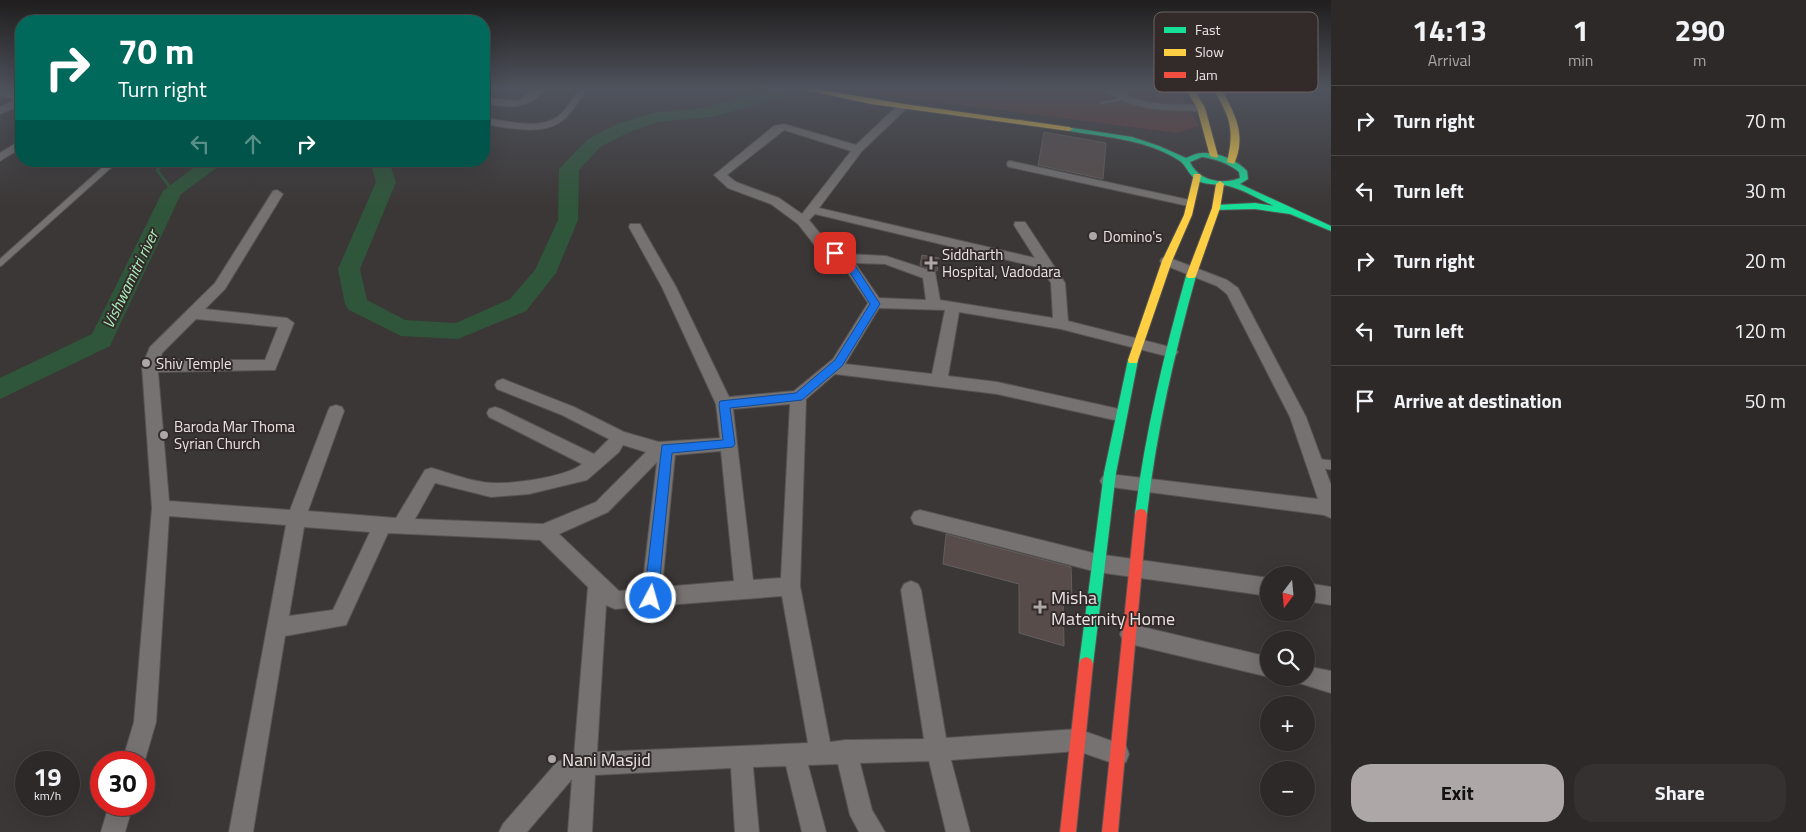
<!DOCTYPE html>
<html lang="en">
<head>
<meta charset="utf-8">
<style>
  body { margin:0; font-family:"Titillium Web",sans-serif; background:#343130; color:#f1f3f6; height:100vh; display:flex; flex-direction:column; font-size:19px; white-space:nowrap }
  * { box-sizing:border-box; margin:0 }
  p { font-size:16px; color:#a6a6a8 }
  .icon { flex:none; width:28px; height:28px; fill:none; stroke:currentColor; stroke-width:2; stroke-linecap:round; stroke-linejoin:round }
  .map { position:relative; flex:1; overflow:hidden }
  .details { display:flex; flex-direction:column; background:#2c2928; width:475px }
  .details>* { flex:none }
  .top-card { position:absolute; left:15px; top:15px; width:475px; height:152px; border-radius:20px; box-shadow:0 5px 20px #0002,0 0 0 1px #484545; background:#00695c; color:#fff; overflow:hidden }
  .needle { width:32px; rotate:196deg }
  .buttons { position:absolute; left:1260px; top:566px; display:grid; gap:10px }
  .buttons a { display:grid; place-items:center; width:55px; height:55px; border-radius:50%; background:#2c2928; box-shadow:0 5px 20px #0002,0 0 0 1px #484545; font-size:25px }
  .speed { position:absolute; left:15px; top:751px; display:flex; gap:10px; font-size:25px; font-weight:700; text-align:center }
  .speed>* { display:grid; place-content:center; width:65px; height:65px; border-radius:50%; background:#2c2928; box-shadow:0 5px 20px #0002,0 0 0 1px #484545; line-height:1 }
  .speed small { font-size:12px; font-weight:400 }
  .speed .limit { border:8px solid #d22; background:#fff; color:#111 }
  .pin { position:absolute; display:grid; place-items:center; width:42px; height:42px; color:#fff; margin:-21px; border-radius:10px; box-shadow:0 2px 8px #0006 }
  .me { position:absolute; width:55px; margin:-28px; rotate:6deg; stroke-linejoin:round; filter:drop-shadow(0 0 4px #0008) }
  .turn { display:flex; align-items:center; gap:18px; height:105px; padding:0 20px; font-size:22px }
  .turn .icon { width:65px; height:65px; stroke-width:2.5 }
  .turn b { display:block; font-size:35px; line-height:42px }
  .lanes { display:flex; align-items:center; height:48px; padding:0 20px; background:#0003; justify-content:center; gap:25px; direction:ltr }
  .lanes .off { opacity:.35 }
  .eta { display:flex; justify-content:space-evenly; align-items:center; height:85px; text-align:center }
  .eta b { font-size:30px; font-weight:700; line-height:35px }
  .primary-button { display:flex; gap:10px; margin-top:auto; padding:10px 20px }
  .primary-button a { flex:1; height:58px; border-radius:20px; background:#ada8a7; color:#111; font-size:20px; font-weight:700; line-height:58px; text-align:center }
  .primary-button a+a { background:#343130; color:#f1f3f6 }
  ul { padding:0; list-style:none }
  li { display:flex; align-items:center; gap:15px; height:70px; padding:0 20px; border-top:1px solid #484545 }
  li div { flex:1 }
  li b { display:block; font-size:19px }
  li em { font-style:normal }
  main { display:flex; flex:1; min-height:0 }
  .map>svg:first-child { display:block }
  .green { fill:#623933 }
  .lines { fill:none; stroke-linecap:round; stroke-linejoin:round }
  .stream { stroke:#2f563a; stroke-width:3 }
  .river { fill:#2f563a; fill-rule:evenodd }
  .building { fill:#584c4a; stroke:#625f5e }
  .lane-far1-casing { stroke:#575352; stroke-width:8 }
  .lane-casing { stroke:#575352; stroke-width:11 }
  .street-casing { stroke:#575352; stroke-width:2 }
  .fast-casing { stroke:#575352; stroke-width:2 }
  .slow-casing { stroke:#575352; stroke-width:2 }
  .jam-casing { stroke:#575352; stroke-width:2 }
  .lane-far1 { stroke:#757271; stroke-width:6 }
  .lane { stroke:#757271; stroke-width:9 }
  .street { fill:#757271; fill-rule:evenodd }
  .fast { fill:#16e098; fill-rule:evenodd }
  .slow { fill:#ffcf43; fill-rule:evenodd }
  .jam { fill:#f24e42; fill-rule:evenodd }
  .rail { stroke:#767372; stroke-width:2.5 }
  .route { fill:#1a73e8; stroke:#114b97 }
  .poi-dot { fill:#ada8a7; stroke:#332b2a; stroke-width:2 }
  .labels { text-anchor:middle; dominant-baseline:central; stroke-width:4; stroke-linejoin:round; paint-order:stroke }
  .poi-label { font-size:15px; fill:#eae5e4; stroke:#332b2a; text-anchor:start }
  .water-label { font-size:16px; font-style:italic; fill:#a9efba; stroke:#332b2a }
  .near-poi-label { font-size:18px; fill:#eae5e4; stroke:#332b2a; text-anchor:start }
  .key { fill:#332b2a; stroke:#6a6362; stroke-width:1 }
  .key-label { font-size:14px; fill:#eae5e4 }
</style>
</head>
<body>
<main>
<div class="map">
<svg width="1331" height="832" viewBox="0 0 1331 832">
  <rect width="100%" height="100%" fill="#3b3736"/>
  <path class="green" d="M863 89H1179L1199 126 1177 133 878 94Z"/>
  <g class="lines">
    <path class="stream" d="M167 161 157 170 173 191"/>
    <g class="river">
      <path d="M773 89H793L782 98 711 117 659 122 629 132 600 147 579 170 578 220 556 273 526 311 458 339 401 336 349 310 345 304 338 269 376 182 370 161H389L396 182 360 269 367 300 405 320 456 323 510 299 535 270 558 220 559 169 588 139 617 124 657 112 704 108Z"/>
      <path d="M202 161H226L181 194 110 346 0 399V378L92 334 163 191Z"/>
    </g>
  </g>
  <g class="building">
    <path d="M1044 132 1106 143 1103 179 1038 165Z"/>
    <path d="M922 255 939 258 937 271 920 265Z"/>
    <path d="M946 534 1071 567 1072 599 1063 596 1064 646 1019 633V584L943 564Z"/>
  </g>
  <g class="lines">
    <g class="lane-far1-casing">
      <g id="lane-far1">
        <path d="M1106 89C1142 109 1161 107 1201 108"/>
        <path d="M484 121C506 124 538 133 558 120 569 113 576 99 583 89"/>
        <path d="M1010 164 1189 203"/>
        <path d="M0 263 114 161"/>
      </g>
    </g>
    <g class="lane-casing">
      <path id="lane" d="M1315 463 1331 465"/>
    </g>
    <g class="street-casing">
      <g id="street">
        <path d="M0 89 21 96V105L0 114V107L14 100 0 95Z"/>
        <path d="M534 89H545C528 111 509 107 484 104V98L518 101Z"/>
        <path d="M902 104 907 107 906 109 862 151 819 208 1035 258 1014 225 1015 222H1025L1065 283 1068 321 1170 347 1175 348 1178 352 1175 356 1170 357 1061 329 959 312 948 376 997 382 1119 409 1125 411 1127 415 1125 419 1119 421 997 394 835 374 806 399 800 586 830 742 846 740 924 739 901 590 904 584 911 581 918 584 921 590 946 738 1078 729 1126 746 1129 754 1126 762 1118 765 1078 751 951 760 970 832H946L929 761 860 763 872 810 885 832H859L850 815 838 764 808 765 826 832H802L786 766 753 767 759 832H735L731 768 595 775 592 832H568L572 779 527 832H499L503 824 557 762 574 756 588 587 540 540 388 533 346 625 285 636 253 832H229L286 525 169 516 156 722 144 763 122 762 134 722 152 508 142 366 150 347 215 283 273 191 277 190 283 194 225 289 205 309 287 318 294 323 275 370 158 372 169 501 290 510 328 411 330 407 336 405 342 407 344 411 308 511 396 518 425 470 431 468C450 473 472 482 492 483 513 484 567 477 582 464L489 417 487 413 489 409 495 407 501 409 594 454 609 439 562 415 497 389 495 385 497 381 503 379 574 407 624 432 659 442 720 438 716 404 662 287 629 227 630 224H640L676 287 729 397 794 391 833 359 868 303 840 261 820 252 798 224 771 204 728 188 714 175 774 126 784 124 856 145 898 105ZM784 130 851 151 802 214 779 198 736 182 727 175ZM815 214 1041 268 1051 283 1053 318 940 300 935 272 886 256 847 254 830 246 809 220ZM855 263 885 264 923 278 926 300 879 298ZM879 308 945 310 932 374 845 364ZM196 319 278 327 265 360H160L162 353ZM790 404 781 578 753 580 733 409ZM623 445 646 452 596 502 543 524 415 519 435 483 491 497 529 494 587 480 619 452ZM721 451 734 581 662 587 675 455ZM657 462 642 589 619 591 559 534 608 512ZM304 527 370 532 333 610 289 616ZM782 596 808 743 597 752 606 605 615 609Z"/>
        <path d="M21 140V148L0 161V153Z"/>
        <path d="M1167 257 1227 280 1238 288 1306 417 1331 485V518L1324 515 1103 486 1100 481 1103 476 1109 474 1318 499 1290 417 1227 294 1217 286 1162 264 1160 261 1162 258Z"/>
        <path d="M920 510 1097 554 1269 578V596L1097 572 914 524 911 518 914 512Z"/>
        <path d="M1306 583 1331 587V605L1306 601Z"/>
        <path d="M1130 624 1269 657V677L1130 644 1123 641 1120 634 1123 627Z"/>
        <path d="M1306 666 1331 671V693L1299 683 1296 678H1306Z"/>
        <path d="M109 805H133L125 832H101Z"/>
      </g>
    </g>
    <g class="fast-casing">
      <g id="fast">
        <path d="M1066 127 1132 137 1159 146 1186 158C1191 156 1197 153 1202 153 1218 152 1237 160 1247 171L1248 179 1240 184 1331 226V231L1290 214 1255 209 1213 210V206L1216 205 1255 203 1274 206C1260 200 1246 191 1232 187 1221 183 1209 186 1198 181 1188 175 1187 166 1180 161 1149 140 1106 137 1069 131L1065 129ZM1202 157C1216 159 1228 163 1239 172L1240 178C1222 185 1198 181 1190 162Z"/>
        <path d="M1191 273 1196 276C1174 355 1156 433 1147 514L1145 518 1141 519 1137 518 1135 514C1145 433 1164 354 1186 276Z"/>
        <path d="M1133 356 1138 360 1116 473 1093 664 1091 669 1086 671 1081 669 1079 664 1104 473 1128 360Z"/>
      </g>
    </g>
    <g class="slow-casing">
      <g id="slow">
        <path d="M801 89H816L904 104 1069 127 1073 129 1069 131 871 104Z"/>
        <path d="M1186 89H1194L1205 108 1218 156 1217 158 1210 156 1197 108Z"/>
        <path d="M1213 89H1221C1235 113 1247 136 1234 164L1227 162C1235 130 1230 116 1213 89Z"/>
        <path d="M1194 174H1200L1201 176 1192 215 1172 261 1138 360 1137 363H1129L1128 360 1162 261 1184 215Z"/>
        <path d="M1220 181 1224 184 1220 208 1196 276 1194 278H1188L1186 276 1212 208 1216 184Z"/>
      </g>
    </g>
    <g class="jam-casing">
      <g id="jam">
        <path d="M1141 509 1145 510 1147 514 1118 832H1102L1135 514 1137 510Z"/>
        <path d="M1086 657 1091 659 1093 664 1076 832H1060L1079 664 1081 659Z"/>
      </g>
    </g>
    <use href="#lane-far1" class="lane-far1"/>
    <use href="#lane" class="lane"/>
    <use href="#street" class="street"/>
    <use href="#fast" class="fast"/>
    <use href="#slow" class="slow"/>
    <use href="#jam" class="jam"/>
    <path class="rail" d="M1101 103 1118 100 1127 94 1125 89"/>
  </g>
  <linearGradient id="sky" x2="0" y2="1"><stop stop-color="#201e1e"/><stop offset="0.43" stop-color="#4f535d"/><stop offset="1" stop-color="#4f535d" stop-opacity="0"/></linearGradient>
  <rect width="1331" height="206" fill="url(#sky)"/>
  <path class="route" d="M835 250 849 256 880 304 842 366 802 400 730 408 735 444 733 447 672 453 658 598 656 603 651 604 646 603 644 598 662 445 723 440 719 404 720 401 796 393 835 360 870 304 842 260 831 253Z"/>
  <g class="poi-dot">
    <circle cx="1093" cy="236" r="5"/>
    <path d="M928.5 255.5h5v5h5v5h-5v5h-5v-5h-5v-5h5z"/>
    <circle cx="146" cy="363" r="5"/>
    <circle cx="164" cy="435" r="5"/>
    <path d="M1037.5 599.5h5v5h5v5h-5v5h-5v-5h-5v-5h5z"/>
    <circle cx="552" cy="759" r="5"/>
  </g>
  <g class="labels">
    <g class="poi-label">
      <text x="1103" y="236">Domino's</text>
      <text x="942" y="254">Siddharth<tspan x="942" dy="17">Hospital, Vadodara</tspan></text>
      <text x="156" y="363">Shiv Temple</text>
      <text x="174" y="426">Baroda Mar Thoma<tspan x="174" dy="17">Syrian Church</tspan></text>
    </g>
    <g class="water-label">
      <text transform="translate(130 279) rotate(-64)">Vishwamitri river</text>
    </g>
    <g class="near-poi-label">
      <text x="1051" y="597">Misha<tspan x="1051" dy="21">Maternity Home</tspan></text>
      <text x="562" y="759">Nani Masjid</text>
    </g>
  </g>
  <rect x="1154" y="12" width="164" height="80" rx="8" class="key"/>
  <rect x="1164" y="27" width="22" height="6" fill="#16e098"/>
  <rect x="1164" y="49" width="22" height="7" fill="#ffcf43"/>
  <rect x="1164" y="72" width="22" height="6" fill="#f24e42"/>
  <g class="key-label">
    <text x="1195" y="35">Fast</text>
    <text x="1195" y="57">Slow</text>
    <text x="1195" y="80">Jam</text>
  </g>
</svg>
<div class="buttons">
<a><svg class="needle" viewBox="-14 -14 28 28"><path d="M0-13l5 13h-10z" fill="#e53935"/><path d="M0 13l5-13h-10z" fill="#a6a6a8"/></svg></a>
<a><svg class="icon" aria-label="search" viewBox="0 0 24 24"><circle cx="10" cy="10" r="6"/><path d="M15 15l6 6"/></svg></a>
<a>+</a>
<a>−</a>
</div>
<div class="speed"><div>19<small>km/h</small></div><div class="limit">30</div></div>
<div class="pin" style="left:835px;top:253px;background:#d93025"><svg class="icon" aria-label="arrive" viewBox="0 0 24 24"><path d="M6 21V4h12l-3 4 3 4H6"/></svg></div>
<svg class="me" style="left:651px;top:598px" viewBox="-20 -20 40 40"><circle r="17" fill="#1a73e8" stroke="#fff" stroke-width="3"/><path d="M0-11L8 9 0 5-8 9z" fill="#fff"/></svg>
<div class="top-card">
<div class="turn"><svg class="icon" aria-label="right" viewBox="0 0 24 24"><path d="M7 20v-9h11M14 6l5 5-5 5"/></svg><div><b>70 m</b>Turn right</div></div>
<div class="lanes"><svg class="icon off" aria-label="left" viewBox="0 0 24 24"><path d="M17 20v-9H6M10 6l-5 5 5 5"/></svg><svg class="icon off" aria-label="ahead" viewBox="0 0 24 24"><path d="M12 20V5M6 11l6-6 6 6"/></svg><svg class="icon" aria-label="right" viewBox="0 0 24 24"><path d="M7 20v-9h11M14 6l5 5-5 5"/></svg></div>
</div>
</div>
<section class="details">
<div class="eta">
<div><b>14:13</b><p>Arrival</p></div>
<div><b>1</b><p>min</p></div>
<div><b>290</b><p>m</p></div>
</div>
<ul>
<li><svg class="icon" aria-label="right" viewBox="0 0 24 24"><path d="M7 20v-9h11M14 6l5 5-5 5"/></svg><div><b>Turn right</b></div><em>70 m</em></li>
<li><svg class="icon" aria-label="left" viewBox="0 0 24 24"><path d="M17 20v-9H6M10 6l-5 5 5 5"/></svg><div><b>Turn left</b></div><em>30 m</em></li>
<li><svg class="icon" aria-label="right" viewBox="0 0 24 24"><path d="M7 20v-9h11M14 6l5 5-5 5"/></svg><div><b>Turn right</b></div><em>20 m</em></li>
<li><svg class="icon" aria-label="left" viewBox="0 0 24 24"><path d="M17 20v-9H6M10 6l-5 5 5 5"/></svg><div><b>Turn left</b></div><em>120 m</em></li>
<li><svg class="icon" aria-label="arrive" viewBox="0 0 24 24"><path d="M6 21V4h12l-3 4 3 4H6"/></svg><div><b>Arrive at destination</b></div><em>50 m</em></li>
</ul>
<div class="primary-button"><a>Exit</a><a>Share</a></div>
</section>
</main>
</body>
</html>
